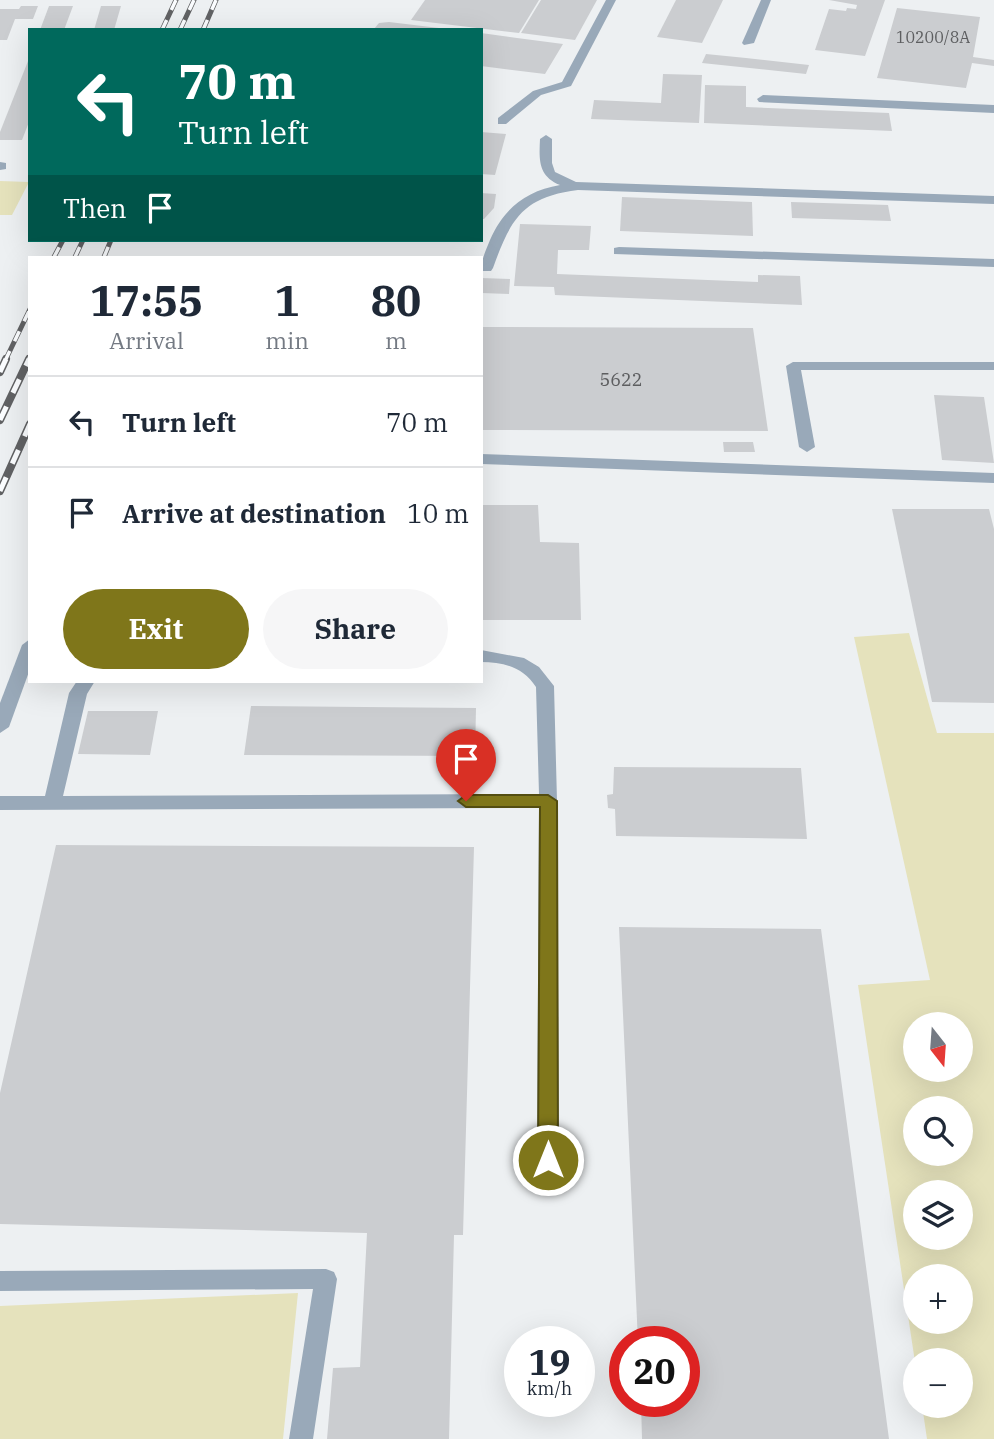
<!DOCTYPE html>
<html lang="en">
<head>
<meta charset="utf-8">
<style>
  body { margin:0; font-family:"IBM Plex Serif",serif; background:#f6f6f7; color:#1f2937; height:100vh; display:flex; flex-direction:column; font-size:26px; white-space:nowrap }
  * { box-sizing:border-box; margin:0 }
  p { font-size:23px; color:#747a83 }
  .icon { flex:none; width:38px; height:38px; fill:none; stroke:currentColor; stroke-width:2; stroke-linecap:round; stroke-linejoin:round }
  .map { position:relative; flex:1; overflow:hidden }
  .side { position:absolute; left:28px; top:256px; width:455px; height:427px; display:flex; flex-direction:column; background:#fff; border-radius:0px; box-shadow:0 7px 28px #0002 }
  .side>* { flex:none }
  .hud { position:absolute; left:28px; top:28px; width:455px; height:214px; border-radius:0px; box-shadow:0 7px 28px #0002; background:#00695c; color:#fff; overflow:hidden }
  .needle { width:46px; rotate:163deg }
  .tools { position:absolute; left:903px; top:1012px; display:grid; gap:14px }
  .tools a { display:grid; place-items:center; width:70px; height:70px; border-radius:50%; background:#fff; box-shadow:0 7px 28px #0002; font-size:35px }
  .speed { position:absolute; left:504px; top:1326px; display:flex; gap:14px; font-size:35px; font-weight:700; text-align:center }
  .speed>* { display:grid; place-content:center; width:91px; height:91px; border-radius:50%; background:#fff; box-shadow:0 7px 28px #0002; line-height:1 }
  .speed small { font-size:18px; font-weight:400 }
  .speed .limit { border:10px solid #d22; background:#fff; color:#111 }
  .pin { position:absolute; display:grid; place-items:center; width:60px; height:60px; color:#fff; margin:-72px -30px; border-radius:50% 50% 50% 0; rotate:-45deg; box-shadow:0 0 7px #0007 }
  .pin .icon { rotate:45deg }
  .me { position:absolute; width:77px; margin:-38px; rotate:0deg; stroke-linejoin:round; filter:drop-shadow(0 0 5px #0008) }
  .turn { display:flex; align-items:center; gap:24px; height:147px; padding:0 35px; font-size:32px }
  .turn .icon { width:91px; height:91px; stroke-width:2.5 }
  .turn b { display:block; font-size:49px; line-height:60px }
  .then { display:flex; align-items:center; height:66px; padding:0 35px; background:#0003; gap:14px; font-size:26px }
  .eta { display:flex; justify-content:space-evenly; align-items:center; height:119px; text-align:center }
  .eta b { font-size:42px; font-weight:700; line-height:49px }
  .cta { display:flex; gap:14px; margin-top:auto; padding:14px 35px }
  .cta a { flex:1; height:80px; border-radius:42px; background:#7f761a; color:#fff; font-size:28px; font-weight:700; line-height:80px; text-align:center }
  .cta a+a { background:#f6f6f7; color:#1f2937 }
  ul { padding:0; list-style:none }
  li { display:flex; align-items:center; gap:21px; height:91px; padding:0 35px; border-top:2px solid #e0e1e3 }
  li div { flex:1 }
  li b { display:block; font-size:26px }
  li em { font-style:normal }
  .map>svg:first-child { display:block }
  .green { fill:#e5e2bc; fill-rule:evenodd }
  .building { fill:#cbcdd0 }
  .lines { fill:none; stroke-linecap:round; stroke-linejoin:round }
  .service { fill:#99a9b9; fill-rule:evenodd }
  .minor { fill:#99a9b9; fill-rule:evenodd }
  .rail-far1-casing { stroke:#616264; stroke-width:5 }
  .rail-casing { stroke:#616264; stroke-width:8 }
  .rail-far1 { stroke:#fbfdff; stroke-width:3.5; stroke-dasharray:11; stroke-linecap:butt }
  .rail { stroke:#fbfdff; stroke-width:5; stroke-dasharray:15; stroke-linecap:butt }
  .route { fill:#7f761a; stroke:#534d11; stroke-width:2 }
  .labels { text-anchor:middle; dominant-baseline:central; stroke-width:7; stroke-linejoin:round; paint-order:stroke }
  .far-number-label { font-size:16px; fill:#5d5e60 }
  .number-label { font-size:18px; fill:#5d5e60 }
</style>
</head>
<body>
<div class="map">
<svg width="994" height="1439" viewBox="0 0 994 1439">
  <rect width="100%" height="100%" fill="#edf0f2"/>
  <g class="green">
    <path d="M0 181 29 182 12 215H0Z"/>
    <path d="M909 633 937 733H994V1439H927L922 1405H961V1360L915 1362 858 985 930 980 854 637ZM915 1024H961V1069H915ZM915 1108H961V1153H915ZM915 1192H961V1237H915ZM915 1276H961V1321H915Z"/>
    <path d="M298 1293 283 1439H0V1306Z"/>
  </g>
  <g class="building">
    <path d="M425 0H539L519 33 411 20Z"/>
    <path d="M541 0H597L575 40 521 33Z"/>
    <path d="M676 0H723L702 43 657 37Z"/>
    <path d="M829 0H885L865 56 815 50 829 9 846 11 847 8 856 9 857 5Z"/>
    <path d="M21 6H38L33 19H15L7 40H0V9H19Z"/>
    <path d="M49 6H73L64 30H40Z"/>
    <path d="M101 6H121L114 30H94Z"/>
    <path d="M897 8 980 17 973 57 994 60V66L972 63 966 88 877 78Z"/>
    <path d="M389 22 439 28 438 30 374 29 379 23Z"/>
    <path d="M481 33 517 38 563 44 545 74 481 66Z"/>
    <path d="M706 54 746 58 809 65 806 74 702 63Z"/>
    <path d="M30 56 29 122 22 140H0V132Z"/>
    <path d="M663 74 702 75 699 123 591 119 594 100 661 103Z"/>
    <path d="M705 85 746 86V107L889 113 892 131 704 123Z"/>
    <path d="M481 132 506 134 495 175 481 174Z"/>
    <path d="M481 193 496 194 494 208 484 219H481Z"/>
    <path d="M622 197 752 202 753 236 620 231Z"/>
    <path d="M791 202 888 205 891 221 792 218Z"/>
    <path d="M520 224 591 226 589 250H558L557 274 758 282V275L800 276 802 305 555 295 554 287 514 286Z"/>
    <path d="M481 278 510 279 509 294 481 293Z"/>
    <path d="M481 327 753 328 768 431 481 430Z"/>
    <path d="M934 395 984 397 994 463 942 460Z"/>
    <path d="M723 442H753L755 452H724Z"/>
    <path d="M481 505H538L540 542 579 543 581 620H481Z"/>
    <path d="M892 509H989L994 529V703L932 702Z"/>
    <path d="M251 706 476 708 475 756 244 755Z"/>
    <path d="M88 711H158L150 755 78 754Z"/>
    <path d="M614 767 801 768 807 839 616 836 615 809 608 808 607 795 613 794Z"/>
    <path d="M56 845 474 847 463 1235H454L449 1439H327L333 1368 360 1367 367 1233 0 1224V1093Z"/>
    <path d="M619 927 821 929 889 1439H642L641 1402H684V1342H638Z"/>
  </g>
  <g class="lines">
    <g class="service">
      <path d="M606 0H616L571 86 541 95 506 124H498V118L533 91 562 82Z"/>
      <path d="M761 0H771L754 43 744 45 742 43Z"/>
      <path d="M763 95 994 105V113L759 102 757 99Z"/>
      <path d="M546 135 552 139V163L555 172 576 182 994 196V204L578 190C523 197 511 218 493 268L491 271H481C481 260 486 250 490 240 504 208 526 191 560 185 538 176 539 160 540 139Z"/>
      <path d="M619 247 994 259V267L614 254V248Z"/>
      <path d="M793 362H994V370H801L815 447 807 452 799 447 786 366Z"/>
      <path d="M481 454 994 473V483L481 464Z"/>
      <path d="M30 639V669L9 727 0 733V703L22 645Z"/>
      <path d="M481 650 524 658 539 667 554 686 557 801 559 1160 556 1167 548 1169 540 1167 537 1160 539 808 0 810V796H45L69 693 77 681H95L87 694 63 796 539 794 536 687C523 667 504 662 481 662Z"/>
      <path d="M326 1269 334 1272 337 1279 313 1439H289L313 1289 0 1291V1271Z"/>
    </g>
    <path class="minor" d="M0 162 6 163V169L0 170Z"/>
    <g class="rail-far1-casing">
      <g id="rail-far1">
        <path d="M162 30 176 0"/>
        <path d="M180 30 194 0"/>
        <path d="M203 30 216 0"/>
        <path d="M54 257 63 240"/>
        <path d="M75 257 83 240"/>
        <path d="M104 257 111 240"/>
        <path d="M5 361 30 309"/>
        <path d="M28 361 30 356"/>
      </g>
    </g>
    <g class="rail-casing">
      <g id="rail">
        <path d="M0 372 6 359"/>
        <path d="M0 420 29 359"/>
        <path d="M0 491 30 424"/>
      </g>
    </g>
    <use href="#rail-far1" class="rail-far1"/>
    <use href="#rail" class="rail"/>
  </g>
  <path class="route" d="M466 795H548L557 801 558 1160 555 1166 548 1168 541 1166 538 1160 540 807H466L458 801Z"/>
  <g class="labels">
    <g class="far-number-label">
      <text x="933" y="37">10200/8A</text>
    </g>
    <g class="number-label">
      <text x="621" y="379">5622</text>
    </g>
  </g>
</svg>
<div class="tools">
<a><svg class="needle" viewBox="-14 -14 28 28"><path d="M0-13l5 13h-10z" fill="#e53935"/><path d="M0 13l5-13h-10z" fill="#747a83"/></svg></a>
<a><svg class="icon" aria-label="search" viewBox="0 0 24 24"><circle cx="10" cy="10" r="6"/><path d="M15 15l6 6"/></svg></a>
<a><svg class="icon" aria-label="layers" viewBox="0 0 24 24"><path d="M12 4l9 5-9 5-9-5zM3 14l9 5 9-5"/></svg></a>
<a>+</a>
<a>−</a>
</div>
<div class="speed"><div>19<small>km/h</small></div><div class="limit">20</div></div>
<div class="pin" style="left:466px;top:801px;background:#d93025"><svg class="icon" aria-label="arrive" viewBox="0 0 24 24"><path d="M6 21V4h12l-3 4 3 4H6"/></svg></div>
<svg class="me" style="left:548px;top:1160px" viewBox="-20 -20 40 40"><circle r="17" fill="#7f761a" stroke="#fff" stroke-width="3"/><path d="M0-11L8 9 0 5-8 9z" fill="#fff"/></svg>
<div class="hud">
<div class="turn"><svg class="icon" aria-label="left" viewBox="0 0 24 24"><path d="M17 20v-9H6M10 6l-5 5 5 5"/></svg><div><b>70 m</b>Turn left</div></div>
<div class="then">Then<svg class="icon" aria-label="arrive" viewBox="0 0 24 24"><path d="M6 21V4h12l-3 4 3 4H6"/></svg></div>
</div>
<section class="side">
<div class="eta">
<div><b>17:55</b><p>Arrival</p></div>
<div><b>1</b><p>min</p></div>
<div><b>80</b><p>m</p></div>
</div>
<ul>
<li><svg class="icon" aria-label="left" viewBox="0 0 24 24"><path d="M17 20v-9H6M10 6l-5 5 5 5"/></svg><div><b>Turn left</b></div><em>70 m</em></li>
<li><svg class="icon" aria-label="arrive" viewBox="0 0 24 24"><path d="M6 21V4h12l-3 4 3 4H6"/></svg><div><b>Arrive at destination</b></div><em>10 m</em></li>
</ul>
<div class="cta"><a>Exit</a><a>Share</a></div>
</section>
</div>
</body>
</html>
